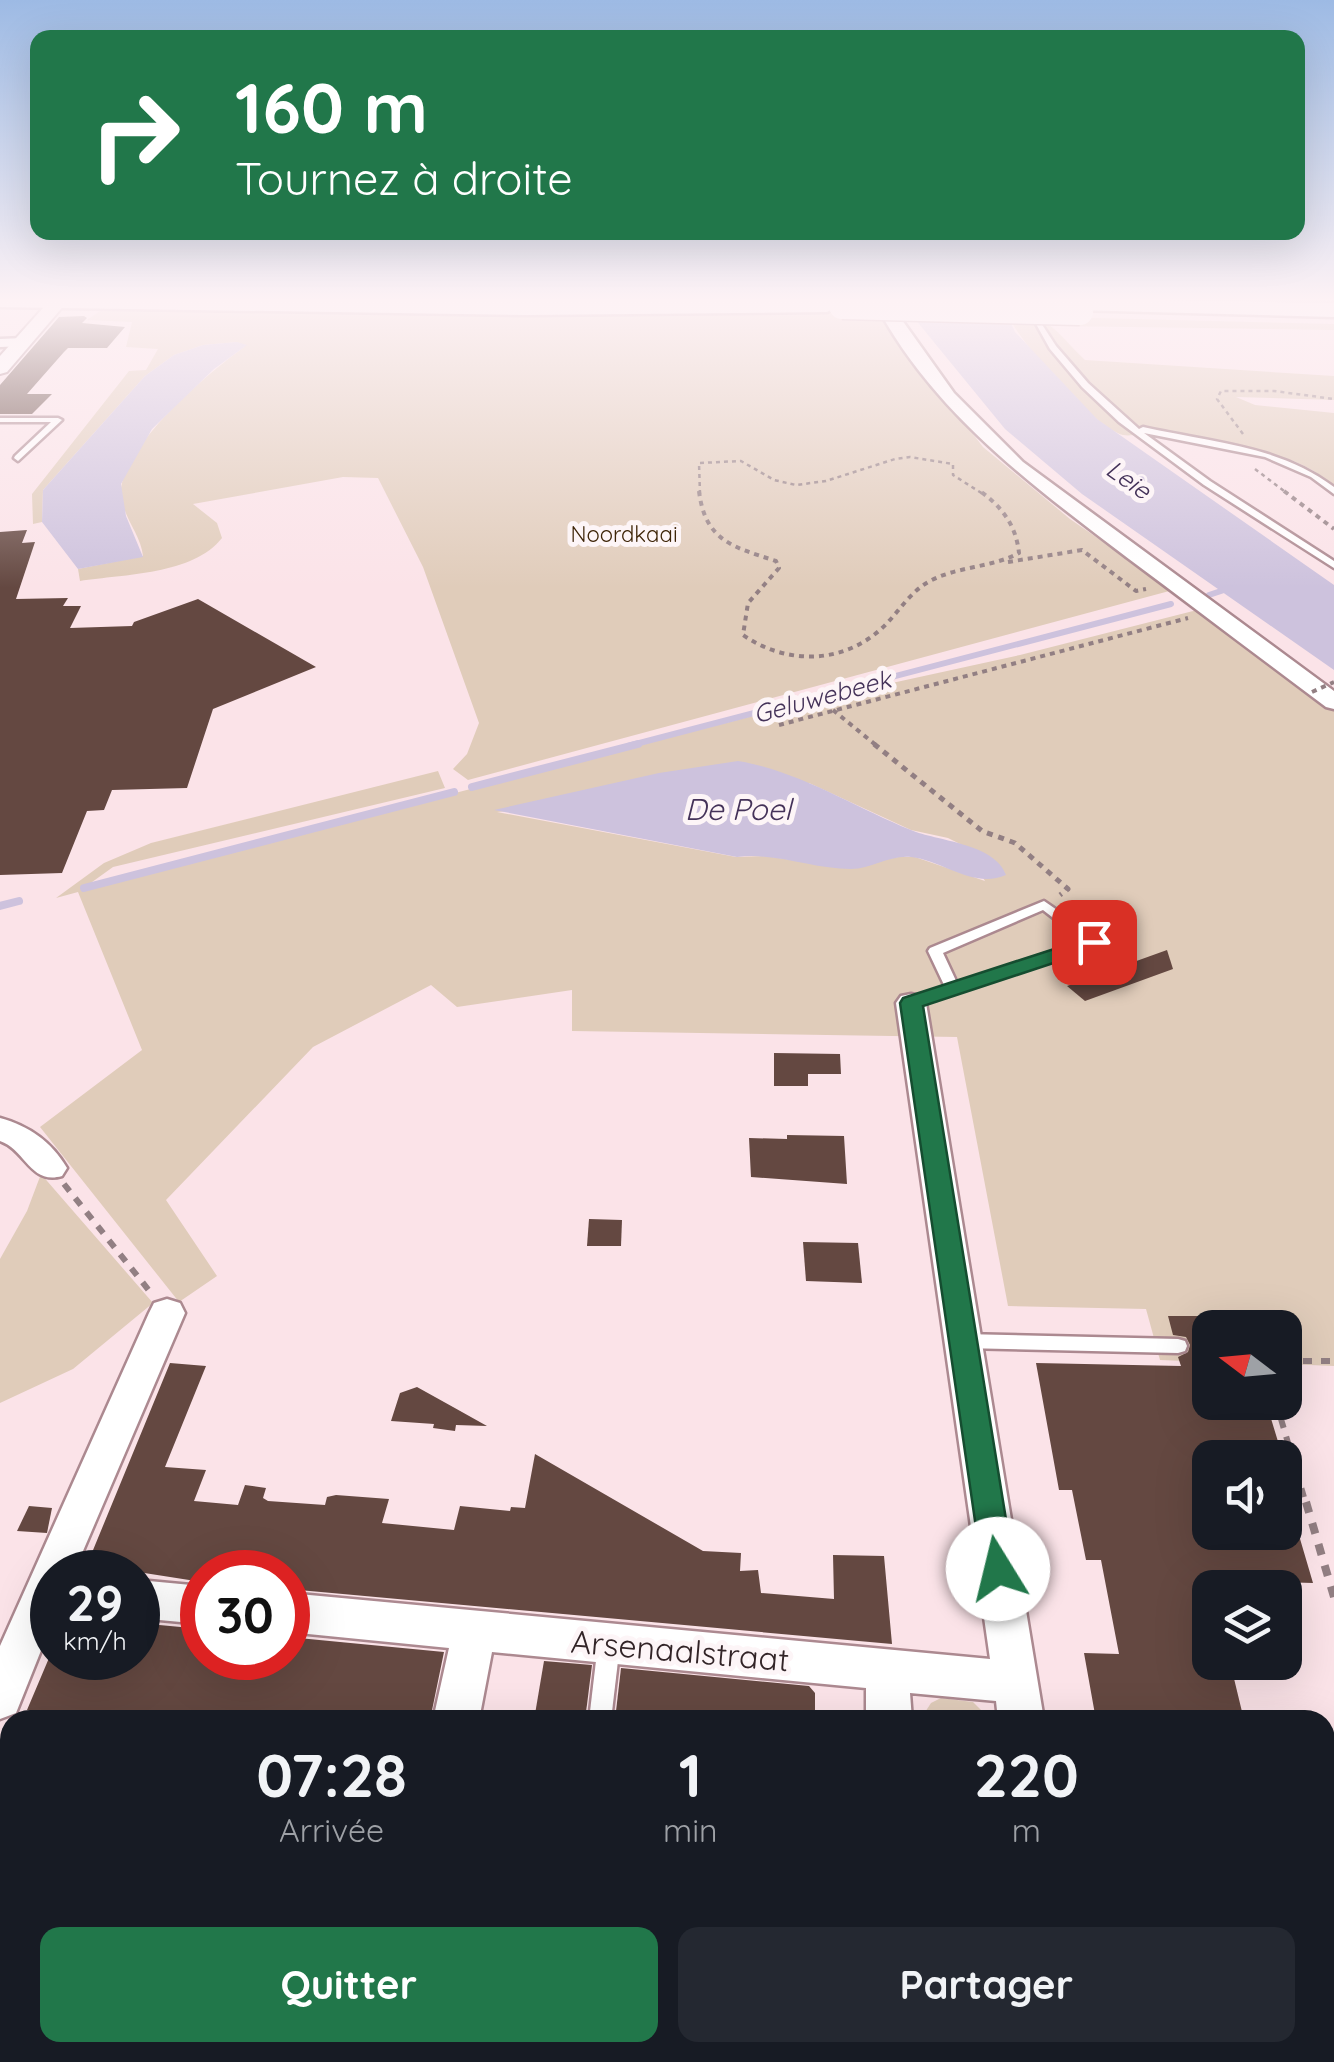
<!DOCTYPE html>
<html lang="fr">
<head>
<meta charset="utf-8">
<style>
  body { margin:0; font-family:Quicksand,sans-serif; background:#242831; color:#f1f3f6; height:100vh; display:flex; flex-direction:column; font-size:38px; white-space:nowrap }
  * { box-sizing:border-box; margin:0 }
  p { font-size:32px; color:#9ea1a6 }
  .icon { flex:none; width:55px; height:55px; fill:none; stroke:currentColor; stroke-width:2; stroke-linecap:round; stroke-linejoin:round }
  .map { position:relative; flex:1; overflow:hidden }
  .sheet { position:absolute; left:0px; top:1710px; width:1335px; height:352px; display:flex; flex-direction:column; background:#171b24; border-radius:30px 30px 0 0; box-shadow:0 10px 40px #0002 }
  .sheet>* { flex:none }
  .hud { position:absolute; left:30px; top:30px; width:1275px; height:210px; border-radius:20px; box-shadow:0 10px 40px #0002; background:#21774a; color:#fff; overflow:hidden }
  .needle { width:65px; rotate:286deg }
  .fabs { position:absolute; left:1192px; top:1310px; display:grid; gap:20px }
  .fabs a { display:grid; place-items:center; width:110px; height:110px; border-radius:20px; background:#171b24; box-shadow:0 10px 40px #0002; font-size:50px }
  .speed { position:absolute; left:30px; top:1550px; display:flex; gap:20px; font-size:50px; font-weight:700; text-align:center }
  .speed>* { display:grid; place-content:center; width:130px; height:130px; border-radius:50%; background:#171b24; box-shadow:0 10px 40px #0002; line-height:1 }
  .speed small { font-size:25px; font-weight:400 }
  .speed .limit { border:15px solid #d22; background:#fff; color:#111 }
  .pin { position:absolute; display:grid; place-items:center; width:85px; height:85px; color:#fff; margin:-42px; border-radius:20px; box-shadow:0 5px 15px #0006 }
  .me { position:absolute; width:110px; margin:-55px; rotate:351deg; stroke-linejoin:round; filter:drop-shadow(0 0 8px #0008) }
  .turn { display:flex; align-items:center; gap:35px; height:210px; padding:0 40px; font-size:45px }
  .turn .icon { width:130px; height:130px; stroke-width:2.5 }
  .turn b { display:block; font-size:70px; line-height:85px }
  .eta { display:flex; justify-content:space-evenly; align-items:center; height:170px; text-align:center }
  .eta b { font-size:60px; font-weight:800; line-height:70px }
  .primary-button { display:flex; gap:20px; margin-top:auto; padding:20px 40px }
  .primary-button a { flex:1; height:115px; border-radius:20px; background:#21774a; color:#fff; font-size:40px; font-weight:800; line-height:115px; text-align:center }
  .primary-button a+a { background:#242831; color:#f1f3f6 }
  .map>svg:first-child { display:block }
  .green { fill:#e0ccba; fill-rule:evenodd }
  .water { fill:#cdc2dd }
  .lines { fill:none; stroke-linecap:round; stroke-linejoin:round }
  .stream-far1 { stroke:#cdc2dd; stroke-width:6 }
  .stream { stroke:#cdc2dd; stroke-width:8 }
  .building { fill:#644841 }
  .service-casing { stroke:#ac8990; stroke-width:5 }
  .minor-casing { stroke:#ac8990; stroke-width:5 }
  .tertiary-casing { stroke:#ac8990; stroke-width:4 }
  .trunk-casing { stroke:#ac8990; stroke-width:5 }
  .path-far4 { stroke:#927f83; stroke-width:2.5; stroke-dasharray:4 4; stroke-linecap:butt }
  .path-far3 { stroke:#927f83; stroke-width:4; stroke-dasharray:5 5; stroke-linecap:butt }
  .path-far2 { stroke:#927f83; stroke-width:5; stroke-dasharray:6 6; stroke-linecap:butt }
  .path-far1 { stroke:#927f83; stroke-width:6; stroke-dasharray:9 9; stroke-linecap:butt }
  .path { stroke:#927f83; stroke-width:8; stroke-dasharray:11 11; stroke-linecap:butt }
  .service { fill:#fff; fill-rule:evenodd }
  .minor { fill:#fff; fill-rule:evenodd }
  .tertiary { fill:#fff; fill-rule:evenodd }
  .trunk { fill:#fff; fill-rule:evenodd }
  .trunk-bridge-casing { stroke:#ac8990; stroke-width:29; stroke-linecap:butt }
  .path-bridge { stroke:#927f83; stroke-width:4; stroke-dasharray:5 5; stroke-linecap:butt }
  .trunk-bridge { stroke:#fff; stroke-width:26 }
  .route { fill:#21774a; stroke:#154d30; stroke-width:2.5 }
  .labels { text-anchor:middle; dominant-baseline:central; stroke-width:10; stroke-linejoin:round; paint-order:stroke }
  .far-park-label { font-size:22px; fill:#3d2407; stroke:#fdf5f7 }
  .far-water-label { font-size:25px; font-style:italic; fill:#443259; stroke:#fdf5f7 }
  .water-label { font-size:30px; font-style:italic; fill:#443259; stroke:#fdf5f7 }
  .near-street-label { font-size:32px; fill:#322427; stroke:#fdf5f7 }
</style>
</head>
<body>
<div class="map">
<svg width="1334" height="2062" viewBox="0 0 1334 2062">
  <rect width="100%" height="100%" fill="#fbe3e8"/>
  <g class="green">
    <path d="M104 308 879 312 983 447 1070 519 1173 590 468 780 453 769 467 754 479 723 423 567 378 478 343 477 193 504 217 523 222 538C193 575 124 574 80 581L78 569 143 556C141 532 115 509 122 483 133 437 206 375 244 347L237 342 203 345 174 355 145 376 43 490 42 522 33 524 32 494 129 371 146 370 158 349 126 347 132 322 87 320Z"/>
    <path d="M1008 315C1053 316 1055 332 1085 360L1334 376V400L1236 397 1255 405 1334 413V486C1298 452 1245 449 1199 441 1184 438 1168 433 1154 432 1144 432 1132 437 1123 435 1093 427 1021 344 1008 315Z"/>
    <path d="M1057 317 1334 324V330L1058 326Z"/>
    <path d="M1201 609 1334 710V1366L1285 1364V1328H1210V1362L1160 1360 1146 1309 1008 1306 957 1037 572 1031V990L457 1007 431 985 313 1047 166 1200 217 1276 179 1302 40 1127 142 1050 78 892 56 898 104 863 151 843 438 771 445 788 113 867 81 890 814 700 1020 655ZM809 783 911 830 948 838 964 846 985 881 915 857H898L844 868 766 856 736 857 497 812Z"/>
    <path d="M41 1174 153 1303 73 1369 0 1403V1259L27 1211Z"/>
    <path d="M941 1698 973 1702 991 1720H920L931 1703Z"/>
  </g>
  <g class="water">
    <path d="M1000 299 1015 332 1097 419 1334 585V670L1082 494 1005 429 915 319Z"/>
    <path d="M237 342 247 345 214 369 152 429 121 484 126 516 143 557 78 569 42 522 43 490 145 376 174 355 203 345Z"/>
    <path d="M738 761C799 771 854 807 911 830 936 841 995 843 1006 875 973 889 944 861 911 857 889 855 872 869 851 869 813 869 775 852 737 857L494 810 659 773Z"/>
  </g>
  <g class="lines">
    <g class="stream-far1">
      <path d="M1209 595 1230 588"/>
      <path d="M628 746 1171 604"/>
    </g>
    <g class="stream">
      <path d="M472 787 638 744"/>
      <path d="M84 888 454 792"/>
      <path d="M0 906 19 901"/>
    </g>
  </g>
  <g class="building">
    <path d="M84 316 87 318 82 323 125 327 107 348H68L64 352 27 394H52L32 414H0V385L59 317Z"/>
    <path d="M27 530 22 543 35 542 16 599 68 598 63 606H81L70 628 132 626 134 622 198 599 316 667 213 709 187 788 112 790 104 810 87 811 62 873 0 875V532Z"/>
    <path d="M1167 950 1173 969 1085 1001 1067 986Z"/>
    <path d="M774 1053 840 1054 841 1074H808V1086H774Z"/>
    <path d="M787 1135 844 1136 847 1184 751 1177 749 1138 787 1139Z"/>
    <path d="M589 1219 622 1220 621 1246H587Z"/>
    <path d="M803 1242 858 1243 862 1283 806 1281Z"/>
    <path d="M1168 1316H1198L1210 1364V1402H1266L1283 1458H1210V1532H1298L1313 1583 1210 1580V1662H1230L1244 1720H1096L1084 1653 1119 1654 1101 1560H1086L1072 1490H1059L1036 1363 1181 1366 1178 1357 1188 1352 1190 1345 1186 1337 1173 1335Z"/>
    <path d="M170 1363 206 1366 165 1467 206 1470 194 1501 238 1505 245 1485 266 1488 263 1498 268 1501 325 1505 327 1497 336 1495 389 1499 382 1523 454 1530 460 1506 510 1511 511 1507 525 1508 535 1454 703 1551 741 1553 740 1571 758 1570 761 1593 834 1599 833 1555 884 1556 892 1644 288 1589V1572H202V1582L138 1572H84Z"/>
    <path d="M417 1387 453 1407 487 1426 456 1425 455 1431 433 1428 434 1424 391 1421 400 1393Z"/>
    <path d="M29 1506 52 1508 47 1533 17 1531Z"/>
    <path d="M138 1623 202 1629V1658H288V1637L444 1652 430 1720H77L79 1714 27 1710 49 1658H138Z"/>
    <path d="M544 1661 592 1665 585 1720H534Z"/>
    <path d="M621 1668 809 1686 815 1693V1720H615Z"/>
  </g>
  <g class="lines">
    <g class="service-casing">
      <g id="service">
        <path d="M1026 306H1030L1056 346 1088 383 1139 429 1143 427C1209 442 1278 445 1334 487V494L1311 477 1265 457 1144 433 1210 481 1334 561V568L1204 485 1119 422 1082 387 1050 349Z"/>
        <path d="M0 418H58L62 420 18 461 14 458 15 456 51 422H0Z"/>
        <path d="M1044 901 1099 939 1101 942 1099 945 916 1006H906L904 1003 906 1000 945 987 928 951 930 948ZM1043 910 1083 941 957 983 943 953Z"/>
        <path d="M963 1334 1178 1339 1185 1341 1187 1346 1185 1351 1178 1353 963 1348 956 1346 954 1341 956 1336Z"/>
        <path d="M609 1634 617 1637 620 1644 611 1720H589L598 1644 601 1637Z"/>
        <path d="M531 2052H557L553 2062H527Z"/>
      </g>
    </g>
    <g class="minor-casing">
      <g id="minor">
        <path d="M873 299H887L954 393 1023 462 1334 691V709L1326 707C1260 658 1195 608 1129 559 1032 485 930 411 873 299Z"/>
        <path d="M0 339 24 338 31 342 24 346 0 347Z"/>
        <path d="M911 994 921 996 926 1003 1044 1720H998L996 1701 910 1693 912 1720H866V1688L492 1652 479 1720H433L449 1648 288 1632V1593L990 1659 896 1003 901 996Z"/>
        <path d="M0 1118C29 1126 51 1141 67 1168L62 1176C30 1185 26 1150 0 1141Z"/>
        <path d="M167 1299 180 1303 185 1313 74 1572H52V1623L16 1713 0 1719V1646L149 1313 154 1303Z"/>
        <path d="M138 1580 202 1586V1624L138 1618Z"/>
        <rect x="878" y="2052" width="52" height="10"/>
        <path d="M1044 2052H1096L1097 2062H1045Z"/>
      </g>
    </g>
    <g class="tertiary-casing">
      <path id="tertiary" d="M51 299 66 303 7 372 0 374V356Z"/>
    </g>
    <g class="trunk-casing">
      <g id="trunk">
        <path d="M0 299H831L839 305 827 312 526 315 0 307Z"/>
        <path d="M1066 299 1334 303V317L1075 310 1067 308 1063 303Z"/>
      </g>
    </g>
    <g class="path-far4">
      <path d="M1243 434 1217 399 1221 391H1274L1334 399"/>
      <path d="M1255 469 1288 494"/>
      <path d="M700 494 699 463 741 461 774 480 796 485 826 481 895 459 910 457 953 464V475L983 494"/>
    </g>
    <g class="path-far3">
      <path d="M699 491C705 541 733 547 776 561L779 568 748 603 743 635C785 664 840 665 880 630 898 614 909 592 930 581 958 566 991 568 1019 553 1016 525 1002 507 980 491"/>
      <path d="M1284 491 1334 529"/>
      <path d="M1008 562 1082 550 1136 591 1146 589"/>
      <path d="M833 710 877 746"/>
      <path d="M779 725 1188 618"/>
    </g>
    <path class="path-far2" d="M874 744 982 831 1015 843 1068 889 1060 895"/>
    <g class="path-far1">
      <path d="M64 1184 151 1293"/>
      <path d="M1285 1361H1334"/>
      <path d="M1276 1402 1306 1504"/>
    </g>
    <g class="path">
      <path d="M1306 1502 1334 1597"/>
      <path d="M992 2052 1033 2054"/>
    </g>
    <use href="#service" class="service"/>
    <use href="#minor" class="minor"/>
    <use href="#tertiary" class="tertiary"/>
    <use href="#trunk" class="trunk"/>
    <g class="trunk-bridge-casing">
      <path id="trunk-bridge" d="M842 306 1080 312"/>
    </g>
    <path class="path-bridge" d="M1312 692 1334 682"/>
    <use href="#trunk-bridge" class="trunk-bridge"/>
  </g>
  <linearGradient id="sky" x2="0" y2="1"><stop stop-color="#9dbae4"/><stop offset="0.51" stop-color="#fdf2f5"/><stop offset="1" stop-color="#fdf2f5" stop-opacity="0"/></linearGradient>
  <rect width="1334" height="588" fill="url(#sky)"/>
  <path class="route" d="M1094 936 1105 942 1102 947 923 1006 1014 1569 1009 1579 998 1583 987 1579 982 1569 900 1003 903 998Z"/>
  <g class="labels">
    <g class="far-park-label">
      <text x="624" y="534">Noordkaai</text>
    </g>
    <g class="far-water-label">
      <text transform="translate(1129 479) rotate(35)">Leie</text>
      <text transform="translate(822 696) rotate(-15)">Geluwebeek</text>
    </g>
    <g class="water-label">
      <text x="738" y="809">De Poel</text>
    </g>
    <g class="near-street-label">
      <text transform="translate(680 1650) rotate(5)">Arsenaalstraat</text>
    </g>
  </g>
</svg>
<div class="fabs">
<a><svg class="needle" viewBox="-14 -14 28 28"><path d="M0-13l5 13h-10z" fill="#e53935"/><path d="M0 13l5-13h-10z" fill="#9ea1a6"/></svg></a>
<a><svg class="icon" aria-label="sound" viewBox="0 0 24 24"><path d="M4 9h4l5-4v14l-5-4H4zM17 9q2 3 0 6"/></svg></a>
<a><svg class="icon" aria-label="layers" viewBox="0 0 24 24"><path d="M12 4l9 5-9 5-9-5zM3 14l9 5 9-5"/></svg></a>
</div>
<div class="speed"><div>29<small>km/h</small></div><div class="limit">30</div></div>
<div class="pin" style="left:1094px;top:942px;background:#d93025"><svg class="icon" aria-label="arrive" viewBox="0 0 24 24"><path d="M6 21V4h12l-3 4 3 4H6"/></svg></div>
<svg class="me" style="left:998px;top:1569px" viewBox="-20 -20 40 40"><circle r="19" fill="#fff"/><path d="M0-13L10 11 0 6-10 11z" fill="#21774a"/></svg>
<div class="hud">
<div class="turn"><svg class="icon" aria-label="right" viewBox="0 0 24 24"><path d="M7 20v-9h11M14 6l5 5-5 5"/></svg><div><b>160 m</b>Tournez à droite</div></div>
</div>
<section class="sheet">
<div class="eta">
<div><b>07:28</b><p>Arrivée</p></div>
<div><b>1</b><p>min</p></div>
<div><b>220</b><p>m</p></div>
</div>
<div class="primary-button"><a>Quitter</a><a>Partager</a></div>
</section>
</div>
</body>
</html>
